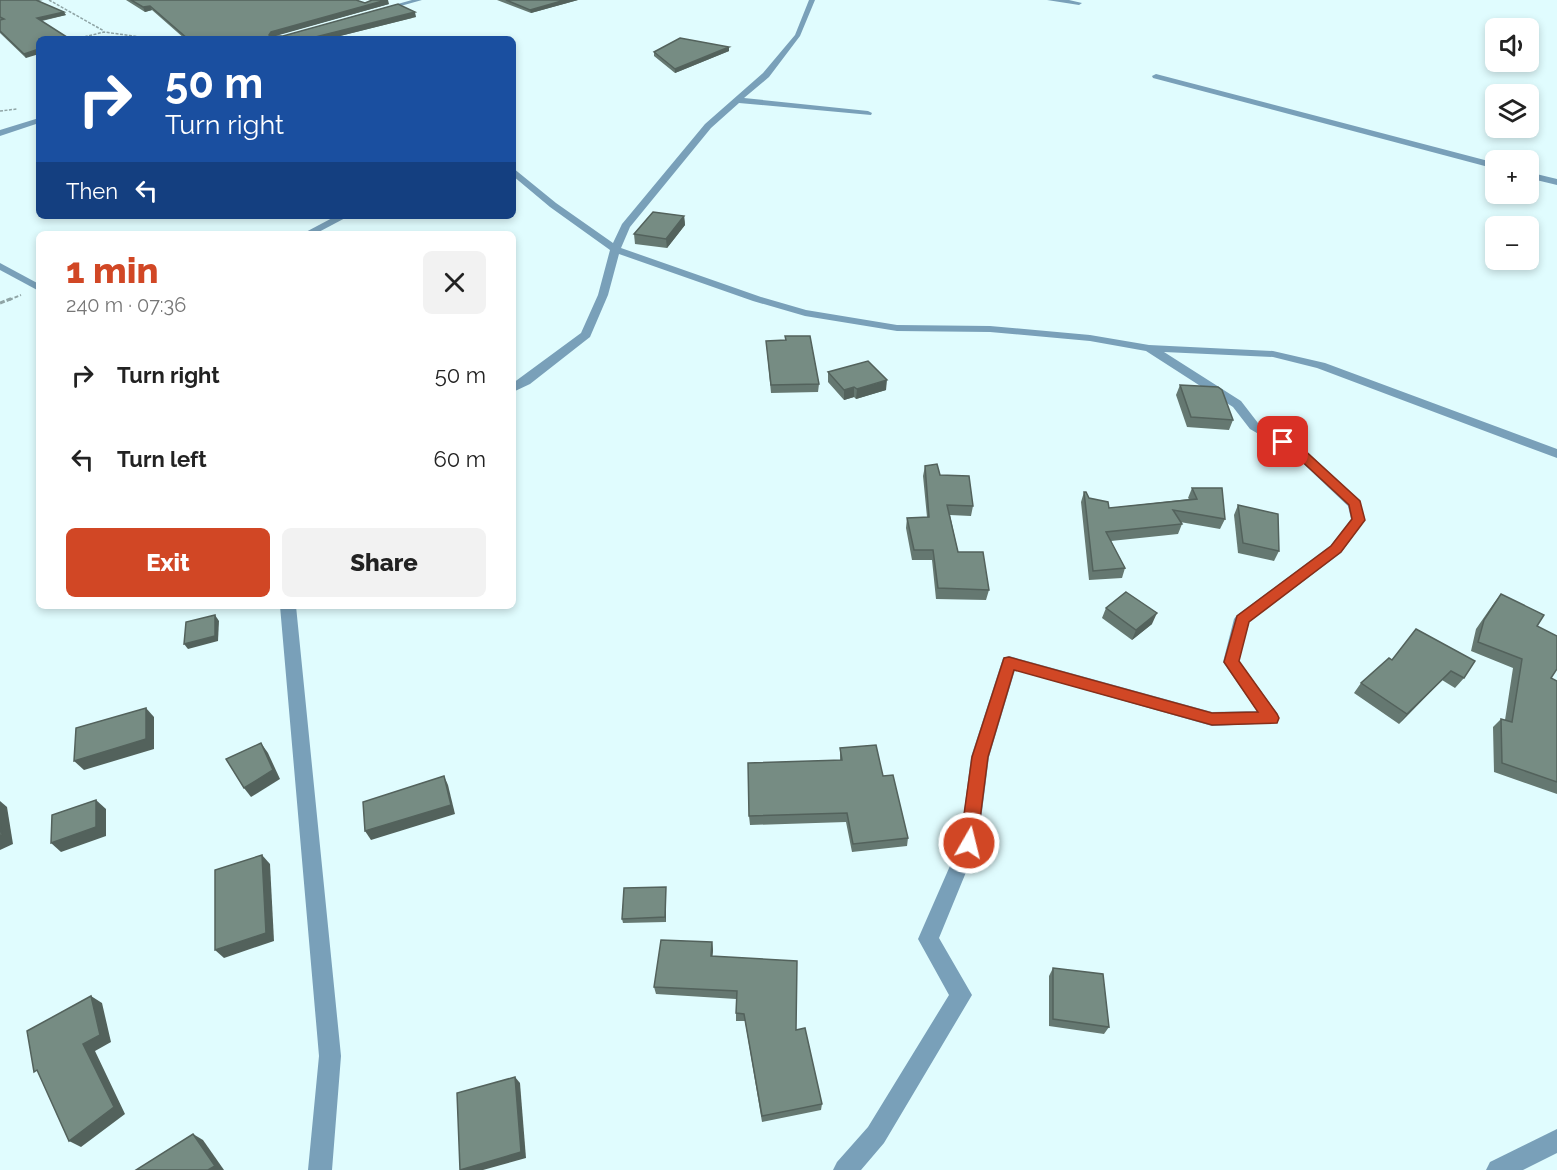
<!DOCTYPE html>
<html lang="en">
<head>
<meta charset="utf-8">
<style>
  body { margin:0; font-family:Raleway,sans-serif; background:#f2f2f2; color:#222; height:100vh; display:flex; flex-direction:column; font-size:22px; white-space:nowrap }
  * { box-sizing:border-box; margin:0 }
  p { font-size:20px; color:#767676 }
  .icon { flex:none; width:33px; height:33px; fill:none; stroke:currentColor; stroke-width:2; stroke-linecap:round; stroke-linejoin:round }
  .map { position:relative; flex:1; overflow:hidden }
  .sheet { position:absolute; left:36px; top:231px; width:480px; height:378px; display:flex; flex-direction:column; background:#fff; border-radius:9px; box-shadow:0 3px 9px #0003 }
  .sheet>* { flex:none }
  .guide { position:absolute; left:36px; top:36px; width:480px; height:183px; border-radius:9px; box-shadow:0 3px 9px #0003; background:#1a4fa0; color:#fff; overflow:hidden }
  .fabs { position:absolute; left:1485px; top:18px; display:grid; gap:12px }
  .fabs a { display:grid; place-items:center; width:54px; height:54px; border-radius:9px; background:#fff; box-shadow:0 3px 9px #0003; font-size:30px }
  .pin { position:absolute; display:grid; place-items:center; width:51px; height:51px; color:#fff; margin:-26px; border-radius:12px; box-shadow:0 3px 9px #0006 }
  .me { position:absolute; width:66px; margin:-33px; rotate:8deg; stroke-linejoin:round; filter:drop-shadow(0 0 4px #0008) }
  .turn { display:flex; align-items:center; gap:21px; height:126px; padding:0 30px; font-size:27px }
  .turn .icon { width:78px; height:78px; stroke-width:2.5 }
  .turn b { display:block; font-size:42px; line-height:51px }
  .then { display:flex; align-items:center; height:57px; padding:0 30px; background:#0003; gap:12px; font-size:22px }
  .round { display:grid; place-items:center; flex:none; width:63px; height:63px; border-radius:9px; background:#f2f2f2 }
  .summary { display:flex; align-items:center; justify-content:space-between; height:102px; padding:0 30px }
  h1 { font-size:36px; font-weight:800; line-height:45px; color:#d14725 }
  .action { display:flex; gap:12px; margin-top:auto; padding:12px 30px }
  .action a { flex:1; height:69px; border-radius:9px; background:#d14725; color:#fff; font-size:24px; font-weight:800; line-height:69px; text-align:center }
  .action a+a { background:#f2f2f2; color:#222 }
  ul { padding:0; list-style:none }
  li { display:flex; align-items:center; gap:18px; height:84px; padding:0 30px }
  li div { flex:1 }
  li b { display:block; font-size:22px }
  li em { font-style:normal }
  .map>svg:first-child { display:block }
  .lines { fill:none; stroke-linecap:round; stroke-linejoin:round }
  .path-far2 { stroke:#8fa4a5; stroke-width:1.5; stroke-dasharray:3 1.5; stroke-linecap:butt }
  .path-far1 { stroke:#8fa4a5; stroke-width:2; stroke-dasharray:4 2; stroke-linecap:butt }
  .path { stroke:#8fa4a5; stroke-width:3; stroke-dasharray:5 2; stroke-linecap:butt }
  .street { fill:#79a0b9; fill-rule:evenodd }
  .wall { fill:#657871 }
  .shaded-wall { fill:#53625c }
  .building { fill:#768c83; stroke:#53625c; stroke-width:1.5 }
  .route { fill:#d14725; stroke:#882e18; stroke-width:1.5 }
</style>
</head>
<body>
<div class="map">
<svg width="1557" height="1170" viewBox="0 0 1557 1170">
  <rect width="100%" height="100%" fill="#e0fcfe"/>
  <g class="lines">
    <g class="path-far2">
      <path d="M49 0 104 31"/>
      <path d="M76 39 104 32 155 39"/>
      <path d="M0 111 17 109"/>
    </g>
    <path class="path-far1" d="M9 300 21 295"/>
    <path class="path" d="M0 303 13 298"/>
    <g class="street">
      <path d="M412 0H422L329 26 326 24Z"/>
      <path d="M809 0H815L800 36 769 77 744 98 868 111 872 113 871 115 739 103 711 128 630 227 621 248 761 297 806 310 897 325 990 326 1090 335 1149 345 1273 351 1325 363 1557 449V458L1317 368 1273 357 1164 352 1241 401 1258 423 1303 448 1360 501 1365 520 1341 553 1249 622 1239 661 1277 713 1279 718 1277 723 1212 726 1015 670 989 757 978 843 939 938 972 995 884 1143 861 1170H833L837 1162 868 1127 949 995 918 939 960 843 971 757 1003 658 1009 656 1212 712 1257 711 1223 662 1234 619 1237 615 1331 545 1351 519 1348 506 1293 454 1250 429 1233 407 1146 351 1090 341 990 332 897 331 805 316 753 301 619 254 608 295 590 337 530 384 513 392V383L581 333 598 295 610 250 550 207 513 176V168L556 203 613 243 622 224 705 124 763 73 795 35Z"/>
      <path d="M1047 0H1069L1082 3 1079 5Z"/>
      <path d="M1156 74 1496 163V169L1153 78 1152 76Z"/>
      <path d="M39 118V123L0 136V130Z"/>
      <path d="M1528 172 1557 179V185L1528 178Z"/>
      <path d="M336 216H349L315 234H302Z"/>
      <path d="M0 263 39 284V291L0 270Z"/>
      <path d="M280 606H296L341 1056 332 1170H308L319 1056Z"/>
      <path d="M1557 1129V1153L1523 1170H1486L1490 1162Z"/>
    </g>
  </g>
  <g class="wall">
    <path d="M0 0H43L38 1 66 15 42 21 26 58 0 33V20H1L0 19Z"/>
    <path d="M126 0H356L365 3 389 4 274 36H283L416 17 328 39H185L152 10 145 12Z"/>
    <path d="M497 0H578L531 13Z"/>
    <path d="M729 51 675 73 654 56V52Z"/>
    <path d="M684 216 685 225 667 248 635 244 634 234Z"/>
    <path d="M785 336 819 384 818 392 771 393 766 341 785 340Z"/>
    <path d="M828 372 886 390 856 399 854 397 844 400 828 382Z"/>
    <path d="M1180 385 1233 420 1229 430 1187 427 1176 395Z"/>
    <path d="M925 466 940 475 973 506 971 516 950 515 958 552 989 590 986 600 936 599 932 560H912L906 528 907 518 927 517 923 476Z"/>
    <path d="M1192 488 1225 519 1220 529 1180 522 1182 524 1178 534 1111 541 1125 568 1122 578 1089 580 1081 502 1084 492 1089 498 1109 508 1189 499 1188 498Z"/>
    <path d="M1238 505 1279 551 1274 561 1238 553 1234 515Z"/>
    <path d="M1501 594 1537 626 1551 678 1557 681V794L1494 772 1493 727 1501 719 1505 720 1513 668 1471 651 1476 629 1494 603Z"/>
    <path d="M1106 608 1152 624 1132 640 1102 618Z"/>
    <path d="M1416 629 1464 678 1455 688 1442 680 1399 724 1354 693 1361 683 1392 660Z"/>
    <path d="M840 748 883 776 908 838 907 846 852 852 846 822 750 825 749 816 840 760Z"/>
    <path d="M666 891V922L623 923 622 919Z"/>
    <path d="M712 942 713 950 712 956 796 1030 822 1104 821 1110 762 1122 745 1021H736V999L656 994 654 987Z"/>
    <path d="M1053 968 1109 1027 1104 1034 1049 1026V976Z"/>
  </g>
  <g class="shaded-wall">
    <path d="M386 0H388L389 4 272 37 269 35 271 32Z"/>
    <path d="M565 0H578L531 13 530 10Z"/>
    <path d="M150 6 152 10 145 12 143 7Z"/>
    <path d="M64 12 66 15 39 21 37 18Z"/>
    <path d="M415 12 416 17 328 39 311 38Z"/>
    <path d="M729 47V51L675 73V69Z"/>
    <path d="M39 49V54L26 58 24 54Z"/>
    <path d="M684 216 685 225 667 248 666 239Z"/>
    <path d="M887 380 886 390 856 399 857 389Z"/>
    <path d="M854 387V397L844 400V390Z"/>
    <path d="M1157 613 1152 624 1132 640 1136 630Z"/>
    <path d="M215 615 219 621 218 641 188 649 184 644Z"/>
    <path d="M1451 671 1442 680 1399 724 1407 714Z"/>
    <path d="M146 708 154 717V749L84 770 74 761Z"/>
    <path d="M261 743 268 753 280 779 251 797 244 788Z"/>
    <path d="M444 776 448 785 455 814 371 840 365 831Z"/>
    <path d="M96 800 106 809V836L61 852 51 843Z"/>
    <path d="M0 801 7 807 13 844 0 850Z"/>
    <path d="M262 855 270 864 274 941 224 958 215 950Z"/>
    <path d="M666 887V922L665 917Z"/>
    <path d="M712 942 713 950 712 964 711 956Z"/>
    <path d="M91 996 102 1003 111 1042 95 1051 125 1114 81 1147 69 1141Z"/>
    <path d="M515 1077 520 1083 526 1158 483 1170H460Z"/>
    <path d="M193 1134 203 1140 224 1170H208Z"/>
  </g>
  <g class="building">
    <path d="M0 0H36L64 12 37 18 70 39H39V49L24 54 0 31V20L4 19 0 17Z"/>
    <path d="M131 0H356L365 3 372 0H386L271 32 269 35 271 36H283L398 4 415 12 311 38 314 39H188L150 6 143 7Z"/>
    <path d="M506 0H565L530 10Z"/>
    <path d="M680 38 729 47 675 69 654 52Z"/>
    <path d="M653 212 684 216 666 239 634 234Z"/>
    <path d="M785 336H810L819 384 771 385 766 341 786 340Z"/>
    <path d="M868 361 887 380 857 389 854 387 844 390 828 372Z"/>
    <path d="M1180 385 1218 387 1222 390 1233 420 1191 417Z"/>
    <path d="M937 464 940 475 969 476 973 506 947 505 958 552H983L989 590 938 588 933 550H914L907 518 929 517 925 466Z"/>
    <path d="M1192 488H1222L1225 519 1173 510 1182 524 1106 532 1125 568 1093 571 1084 492H1086L1089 498 1108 502 1109 508 1197 499Z"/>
    <path d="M1238 505 1278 514 1279 551 1243 543Z"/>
    <path d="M1126 592 1157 613 1136 630 1106 608Z"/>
    <path d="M1501 594 1544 615 1537 626 1557 636V669L1551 678 1557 681V782L1502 763 1501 719 1512 722 1522 659 1478 642 1484 620Z"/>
    <path d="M215 615V636L184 644 186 622Z"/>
    <path d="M1416 629 1475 661 1464 678 1451 671 1407 714 1361 683 1389 658 1392 660Z"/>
    <path d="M146 708V739L74 761 76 728Z"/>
    <path d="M261 743 273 770 244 788 226 759Z"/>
    <path d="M876 745 883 776 893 775 908 838 853 844 847 813 749 816 748 763 842 760 840 748Z"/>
    <path d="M444 776 451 805 365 831 363 802Z"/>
    <path d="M96 800V827L51 843 52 815Z"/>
    <path d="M0 822 2 835 0 836Z"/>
    <path d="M262 855 266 933 215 950V870Z"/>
    <path d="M666 887 665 917 622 919 624 888Z"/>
    <path d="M661 940 712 942 711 956 797 961 796 1030 805 1028 822 1104 762 1116 744 1014 736 1013 737 991 654 987Z"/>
    <path d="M1053 968 1103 974 1109 1027 1053 1019Z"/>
    <path d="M91 996 100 1035 83 1044 114 1107 69 1141 37 1070 34 1072 27 1031Z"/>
    <path d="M515 1077 521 1152 460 1170 457 1093Z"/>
    <path d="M193 1134 215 1166 208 1170H136Z"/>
  </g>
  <path class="route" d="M1283 439 1302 448 1360 501 1365 520 1341 552 1249 622 1239 661 1277 714 1279 718 1277 723 1212 725 1014 670 988 757 977 843 975 848 969 851 963 848 960 843 972 757 1004 658 1009 657 1212 713 1258 712 1224 662 1237 616 1331 546 1352 519 1349 505 1294 454 1279 445V440Z"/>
</svg>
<div class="fabs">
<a><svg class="icon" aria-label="sound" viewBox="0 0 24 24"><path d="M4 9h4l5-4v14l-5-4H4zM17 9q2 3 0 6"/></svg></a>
<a><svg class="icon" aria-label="layers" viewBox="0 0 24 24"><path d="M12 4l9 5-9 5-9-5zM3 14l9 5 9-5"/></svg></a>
<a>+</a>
<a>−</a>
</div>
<div class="pin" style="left:1283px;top:442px;background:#d93025"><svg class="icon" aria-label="arrive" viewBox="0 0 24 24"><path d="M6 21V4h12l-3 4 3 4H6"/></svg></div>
<svg class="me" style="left:969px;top:843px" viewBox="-20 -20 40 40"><circle r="17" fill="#d14725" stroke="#fff" stroke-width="3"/><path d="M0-11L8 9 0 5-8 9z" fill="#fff"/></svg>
<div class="guide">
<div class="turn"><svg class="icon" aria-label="right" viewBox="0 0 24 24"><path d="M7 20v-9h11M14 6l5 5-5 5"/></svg><div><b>50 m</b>Turn right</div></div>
<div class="then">Then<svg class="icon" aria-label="left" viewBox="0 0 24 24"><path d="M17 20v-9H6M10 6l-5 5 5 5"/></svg></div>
</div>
<section class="sheet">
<div class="summary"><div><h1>1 min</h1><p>240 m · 07:36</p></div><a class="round"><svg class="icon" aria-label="close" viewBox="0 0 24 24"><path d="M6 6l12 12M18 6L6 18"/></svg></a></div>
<ul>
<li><svg class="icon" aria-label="right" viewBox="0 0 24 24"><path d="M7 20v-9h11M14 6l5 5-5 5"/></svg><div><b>Turn right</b></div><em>50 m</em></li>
<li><svg class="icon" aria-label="left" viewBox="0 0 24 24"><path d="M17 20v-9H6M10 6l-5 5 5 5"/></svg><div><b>Turn left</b></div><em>60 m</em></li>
</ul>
<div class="action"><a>Exit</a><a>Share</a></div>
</section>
</div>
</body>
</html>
